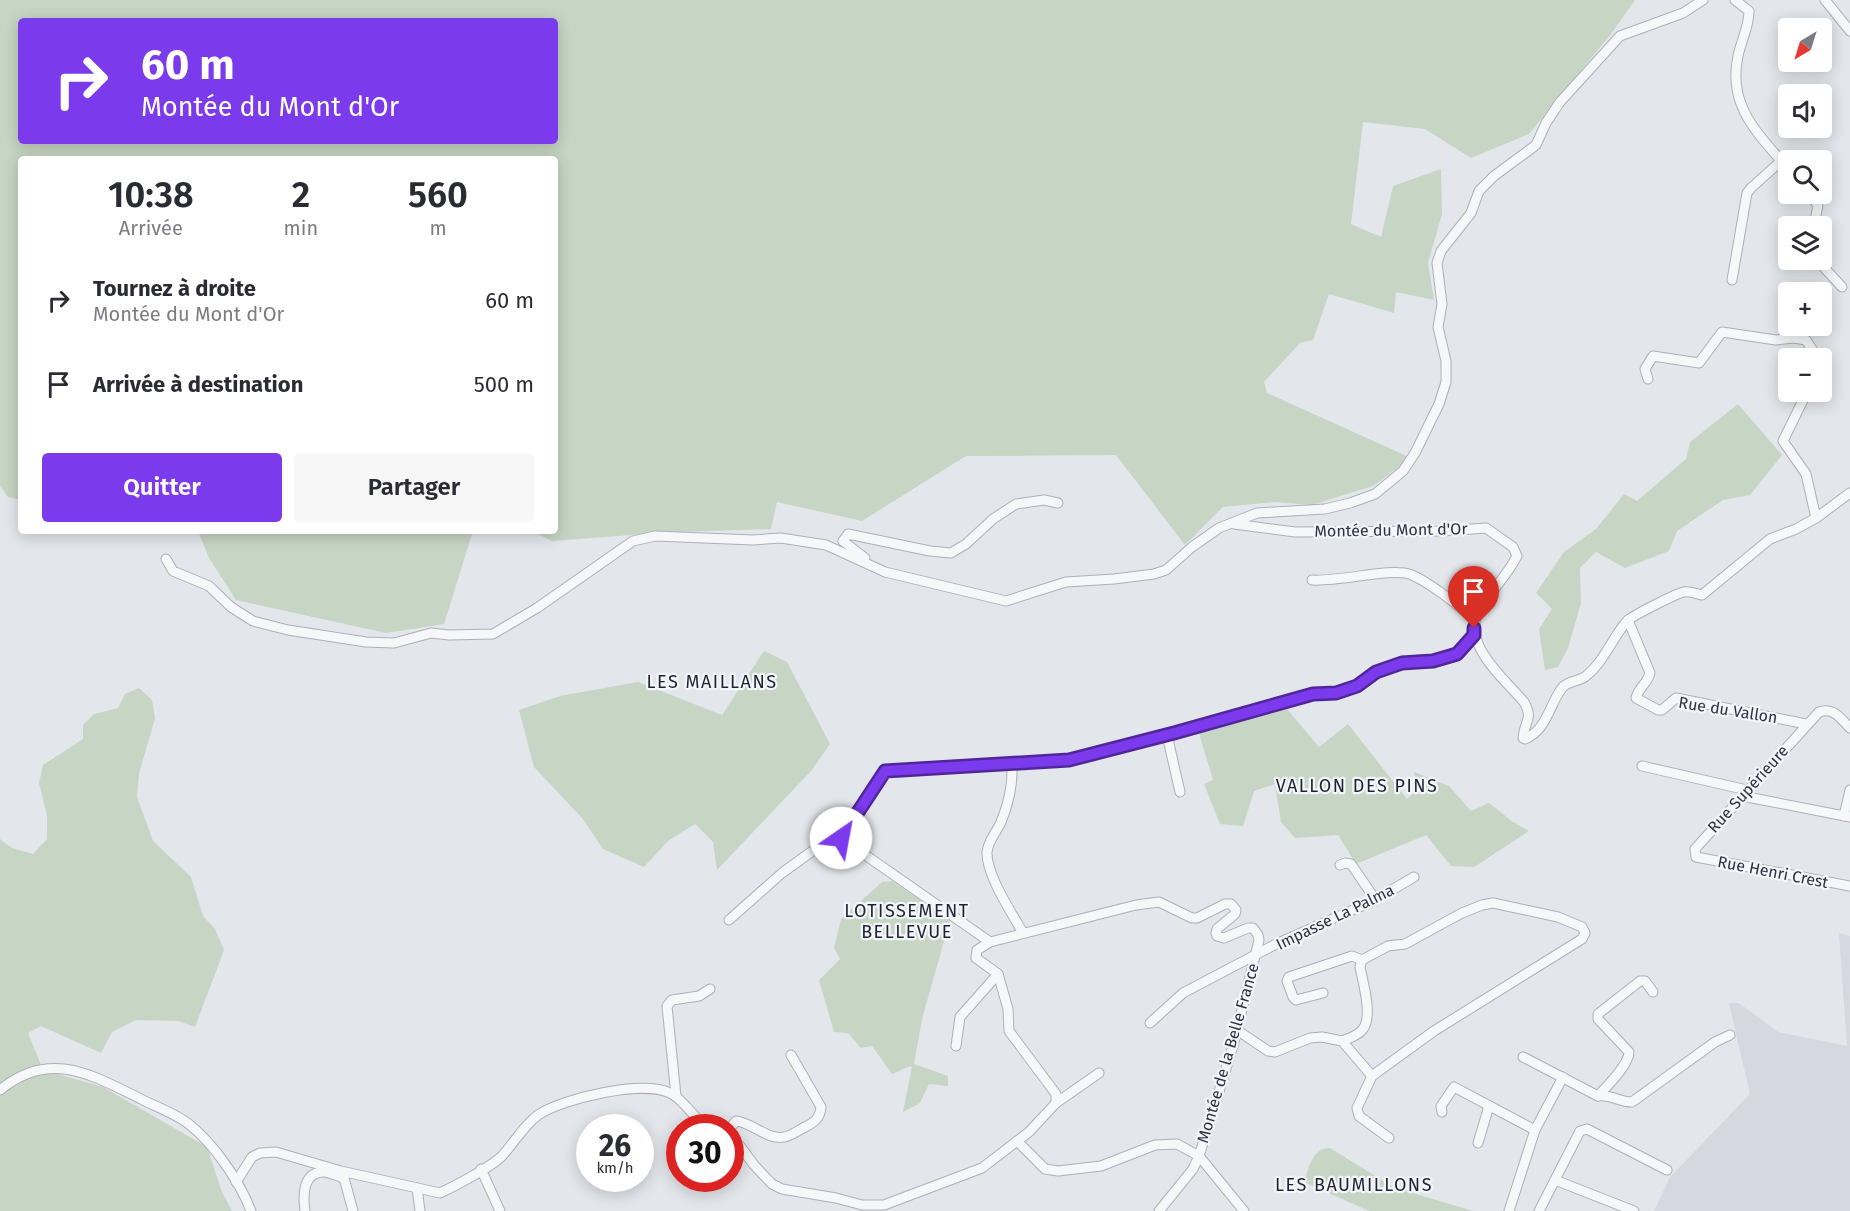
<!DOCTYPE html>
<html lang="fr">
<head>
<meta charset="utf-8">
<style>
  body { margin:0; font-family:"Fira Sans",sans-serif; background:#f7f7f7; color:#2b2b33; height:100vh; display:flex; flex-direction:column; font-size:22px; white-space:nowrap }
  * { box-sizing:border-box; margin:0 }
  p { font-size:20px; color:#7c7c81 }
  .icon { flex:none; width:33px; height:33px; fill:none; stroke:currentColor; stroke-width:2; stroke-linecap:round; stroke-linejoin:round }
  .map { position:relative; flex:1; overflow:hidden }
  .details { position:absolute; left:18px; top:156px; width:540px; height:378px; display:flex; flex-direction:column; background:#fff; border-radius:6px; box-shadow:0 3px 15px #0003 }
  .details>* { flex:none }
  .guide { position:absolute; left:18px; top:18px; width:540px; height:126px; border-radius:6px; box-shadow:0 3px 15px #0003; background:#7c3aed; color:#fff; overflow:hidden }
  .needle { width:39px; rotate:218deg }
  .controls { position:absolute; left:1778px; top:18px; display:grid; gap:12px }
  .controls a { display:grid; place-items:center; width:54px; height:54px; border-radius:6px; background:#fff; box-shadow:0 3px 15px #0003; font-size:30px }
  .speed { position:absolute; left:576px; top:1114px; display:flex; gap:12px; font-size:30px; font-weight:700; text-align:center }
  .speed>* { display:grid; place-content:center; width:78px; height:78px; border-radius:50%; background:#fff; box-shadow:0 3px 15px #0003; line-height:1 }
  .speed small { font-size:15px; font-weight:400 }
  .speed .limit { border:9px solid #d22; background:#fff; color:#111 }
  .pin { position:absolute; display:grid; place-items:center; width:51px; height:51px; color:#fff; margin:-62px -26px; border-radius:50% 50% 50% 0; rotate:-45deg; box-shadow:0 0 6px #0007 }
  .pin .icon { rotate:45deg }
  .me { position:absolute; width:66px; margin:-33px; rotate:33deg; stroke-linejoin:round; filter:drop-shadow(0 0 4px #0008) }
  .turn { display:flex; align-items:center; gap:21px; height:126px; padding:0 24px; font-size:27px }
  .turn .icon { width:78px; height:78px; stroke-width:2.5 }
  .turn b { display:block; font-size:42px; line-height:51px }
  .eta { display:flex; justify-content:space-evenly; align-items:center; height:102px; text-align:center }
  .eta b { font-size:36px; font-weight:600; line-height:42px }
  .button { display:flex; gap:12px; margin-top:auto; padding:12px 24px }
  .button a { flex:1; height:69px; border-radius:6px; background:#7c3aed; color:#fff; font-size:24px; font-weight:600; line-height:69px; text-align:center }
  .button a+a { background:#f7f7f7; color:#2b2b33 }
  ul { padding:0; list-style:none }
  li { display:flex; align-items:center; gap:18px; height:84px; padding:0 24px }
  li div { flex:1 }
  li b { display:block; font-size:22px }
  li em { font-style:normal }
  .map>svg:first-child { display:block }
  .built { fill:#d5d8e0 }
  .green { fill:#c7d5c4; fill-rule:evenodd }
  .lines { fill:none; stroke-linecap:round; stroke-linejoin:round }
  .minor-casing { stroke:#acb0b9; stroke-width:11 }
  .minor { stroke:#f6f7f9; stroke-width:9 }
  .route-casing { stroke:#51269a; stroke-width:15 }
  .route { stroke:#7c3aed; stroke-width:10 }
  .labels { text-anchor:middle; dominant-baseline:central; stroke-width:4.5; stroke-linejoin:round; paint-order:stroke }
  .street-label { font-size:16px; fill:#2b3243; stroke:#f3f5f8 }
  .neighbourhood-label { font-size:18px; letter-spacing:1.5px; fill:#1d2334; stroke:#f3f5f8 }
</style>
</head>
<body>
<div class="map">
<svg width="1850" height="1211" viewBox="0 0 1850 1211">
  <rect width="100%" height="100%" fill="#e3e6eb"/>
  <path class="built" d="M1839 933 1850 936V1211H1654L1670 1177 1750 1094 1729 1003H1739L1778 1032 1847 1046Z"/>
  <g class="green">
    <path d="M0 0H1635L1611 34 1529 134 1471 158 1425 129 1363 122 1351 224 1381 237 1393 186 1441 169 1442 214 1428 263 1434 300 1396 292 1394 313 1329 294 1313 340 1300 343 1264 382 1267 393 1411 458 1373 486 1312 505 1274 502 1223 507 1185 545 1116 455 966 456 862 521 777 502 771 529 671 532 552 541 532 531H555V159H21V500L8 497 0 486ZM21 21H555V141H21Z"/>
    <path d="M1738 404 1782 455 1750 495 1723 500 1677 531 1669 551 1625 568 1596 552 1580 568 1581 603 1568 648 1558 667 1545 670 1539 629 1552 609 1536 593 1564 552 1596 529 1624 494 1637 501 1686 459 1690 442Z"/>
    <path d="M198 531H473L444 624 386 633 236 600 209 558Z"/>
    <path d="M764 651 787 662 830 744 811 771 717 870 713 842 695 824 668 841 644 867 603 849 583 819 534 767 519 710 560 696 638 682 722 715Z"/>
    <path d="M139 688 152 700 155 718 139 774 137 797 153 841 191 877 203 916 215 929 224 950 195 1027 178 1021 136 1020 112 1032 101 1053 41 1026 28 1033 43 1070 103 1087 207 1147 222 1192 232 1211H0V839L12 848 33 854 47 839V815L39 783 43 765 83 739V725L94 714 118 708 125 694Z"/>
    <path d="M1287 709 1319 747 1348 724 1407 799 1418 789 1414 772 1449 786 1471 811 1489 803 1513 822 1529 831 1474 867 1451 866 1426 835 1356 864 1338 835 1295 838 1281 822 1275 784 1254 791 1243 826 1220 824 1204 784 1213 780 1199 733 1225 724Z"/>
    <path d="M892 881 950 920 922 1019 914 1064 948 1076V1086L929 1084 920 1103 903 1112 912 1067 910 1066 892 1074 872 1046 861 1048 848 1033 834 1032 819 980 840 959 834 948 841 919 882 882Z"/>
    <path d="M1330 1148 1393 1187 1473 1211H1369L1304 1182C1309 1168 1312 1148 1330 1148Z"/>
  </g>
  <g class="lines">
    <g class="minor-casing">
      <g id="minor">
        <path d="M1735 0 1749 11C1749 27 1741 41 1738 56 1727 107 1759 134 1788 169"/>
        <path d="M1825 0 1850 31"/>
        <path d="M1808 194 1818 205 1814 226"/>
        <path d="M1817 260 1842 287"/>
        <path d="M1732 280 1747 193 1751 188 1781 161"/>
        <path d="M1648 379 1645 369 1653 356 1699 363 1722 332 1776 340 1794 338 1806 340 1813 351 1814 358"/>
        <path d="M1807 392 1783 441 1806 474 1816 518"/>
        <path d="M1234 524 1295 532 1443 531 1486 528 1513 547 1517 556C1508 574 1494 588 1482 605 1457 641 1502 676 1524 702 1534 720 1524 721 1523 738L1525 739C1547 730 1549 705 1562 688 1568 680 1579 682 1586 676 1604 662 1612 638 1627 621 1632 616 1677 593 1684 592 1689 591 1697 594 1702 595L1770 539 1796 529 1816 518 1850 493"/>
        <path d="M865 558 843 541 848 534 930 551 951 553 966 544 993 519 1016 504 1044 500 1058 503"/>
        <path d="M166 559 173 571 209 586 231 607 253 621 288 630 366 642 394 643 431 633 449 635 493 634 537 608 633 541 655 536 753 540 781 538 826 545 885 572 1006 601 1066 582 1114 579 1154 574 1166 570 1192 547 1219 528 1257 513 1325 509 1350 503 1375 494 1403 471 1415 453 1439 404 1446 382V361L1438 327 1442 304 1437 263 1441 251 1471 213 1479 191 1494 176 1536 145 1546 123 1560 102 1620 36 1683 13 1703 0"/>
        <path d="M1312 580C1338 582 1390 568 1409 574 1425 579 1461 607 1474 619"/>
        <path d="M1628 620 1650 673C1648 683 1638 688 1636 698L1658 710H1662L1676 698 1806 724"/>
        <path d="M1850 728C1840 718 1834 707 1819 712L1695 849 1696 857 1850 886"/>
        <path d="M1167 735 1180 792"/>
        <path d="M1012 763C1013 784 1009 803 1001 822 996 833 988 841 987 852 986 875 1012 913 1023 933"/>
        <path d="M1642 766 1747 790"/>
        <path d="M1742 796 1850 817"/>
        <path d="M1844 816 1850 790"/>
        <path d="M841 838 885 771 1069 760 1174 733 1313 694 1337 693 1357 686 1376 672 1402 663 1433 661 1457 654 1474 635"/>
        <path d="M1340 865 1345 863 1351 864 1375 899"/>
        <path d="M729 920 782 873 833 836 841 838 990 942"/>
        <path d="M1323 993 1296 1000 1293 997 1287 981 1289 977 1352 956 1362 960"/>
        <path d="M1150 1023 1183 993 1276 944 1373 901 1414 877"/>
        <path d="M1237 1030 1268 1051 1275 1052 1310 1038 1322 1037 1342 1041 1372 1076"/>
        <path d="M1342 1041C1349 1038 1358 1036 1363 1029 1373 1016 1363 983 1360 967L1362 960 1388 946 1405 944 1462 913 1482 905 1493 903 1558 917 1582 927 1585 933 1582 939 1434 1031 1372 1076 1357 1108 1359 1116 1389 1138"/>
        <path d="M956 1046 960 1017 998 974"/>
        <path d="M1523 1057 1598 1096C1612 1094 1618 1102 1632 1102L1715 1042 1730 1035"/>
        <path d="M0 1090C50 1049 92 1075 141 1099 156 1107 177 1114 190 1125 214 1144 240 1182 251 1211"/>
        <path d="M676 1096 667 1006 672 1000 699 996 710 989"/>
        <path d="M1598 1096C1607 1086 1629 1065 1629 1052L1598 1019V1014L1640 981H1645L1653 992"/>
        <path d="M1056 1103V1094L1009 1031 1008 1009 998 974 976 958 977 950 990 942 1136 905 1159 902 1192 918H1197L1225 904H1231L1236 910 1235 914 1217 929 1216 933 1217 936 1224 938 1248 928H1253L1258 935 1259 940 1233 1046 1199 1156 1193 1169 1159 1211"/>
        <path d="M1442 1112 1441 1106 1454 1087 1535 1130"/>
        <path d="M730 1128 736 1121C751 1122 769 1141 784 1137 791 1136 799 1130 805 1127 815 1122 820 1118 821 1107L791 1055"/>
        <path d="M730 1139 740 1146 754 1165 772 1184 782 1189 836 1198 862 1205H884L982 1168 1029 1132 1056 1103 1099 1073"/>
        <path d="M1017 1141 1045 1169 1058 1171 1101 1166 1155 1145 1177 1144 1199 1156 1244 1211"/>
        <path d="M1478 1143 1489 1106"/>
        <path d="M481 1169 500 1211"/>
        <path d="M1555 1180 1634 1211"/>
        <path d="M236 1182 252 1157 260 1153 276 1152 341 1171 440 1193C455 1186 491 1167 502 1156 514 1143 524 1125 538 1115 564 1098 642 1080 670 1093 681 1098 688 1110 697 1118 701 1122 707 1125 712 1128"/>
        <path d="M417 1188 420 1211"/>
        <path d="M305 1211C303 1196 302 1171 325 1172 331 1173 338 1176 344 1178L353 1211"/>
        <path d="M1509 1211 1535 1130 1563 1077"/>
        <path d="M1539 1211 1580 1131 1587 1129 1667 1170"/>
      </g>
    </g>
    <use href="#minor" class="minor"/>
  </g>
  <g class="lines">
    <g class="route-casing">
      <path id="route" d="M841 838 885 771 1069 760 1174 733 1313 694 1336 693 1357 686 1376 672 1402 663 1433 661 1457 654 1474 635V628"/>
    </g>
    <use href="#route" class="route"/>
  </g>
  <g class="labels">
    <g class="street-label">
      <text transform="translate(1391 530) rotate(-1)">Montée du Mont d'Or</text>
      <text transform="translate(1728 710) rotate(9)">Rue du Vallon</text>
      <text transform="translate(1748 789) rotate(-48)">Rue Supérieure</text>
      <text transform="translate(1773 872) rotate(11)">Rue Henri Crest</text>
      <text transform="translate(1335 917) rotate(-26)">Impasse La Palma</text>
      <text transform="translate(1228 1053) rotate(-74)">Montée de la Belle France</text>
    </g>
    <g class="neighbourhood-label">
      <text x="712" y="682">LES MAILLANS</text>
      <text x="1357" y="786">VALLON DES PINS</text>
      <text x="907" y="911">LOTISSEMENT<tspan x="907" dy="21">BELLEVUE</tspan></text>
      <text x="1354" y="1185">LES BAUMILLONS</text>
    </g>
  </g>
</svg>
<div class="controls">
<a><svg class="needle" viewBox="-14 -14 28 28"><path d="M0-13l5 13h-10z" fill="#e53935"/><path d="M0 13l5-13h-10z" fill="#7c7c81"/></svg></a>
<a><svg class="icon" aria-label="sound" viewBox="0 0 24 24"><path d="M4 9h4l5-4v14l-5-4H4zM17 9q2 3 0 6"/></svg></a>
<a><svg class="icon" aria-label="search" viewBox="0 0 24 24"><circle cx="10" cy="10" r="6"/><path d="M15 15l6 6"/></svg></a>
<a><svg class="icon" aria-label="layers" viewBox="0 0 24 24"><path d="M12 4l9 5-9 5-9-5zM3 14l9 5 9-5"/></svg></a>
<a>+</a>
<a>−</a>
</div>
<div class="speed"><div>26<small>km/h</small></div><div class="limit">30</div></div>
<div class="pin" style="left:1474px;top:628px;background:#d93025"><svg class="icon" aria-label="arrive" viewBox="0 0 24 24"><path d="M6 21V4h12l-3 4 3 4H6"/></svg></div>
<svg class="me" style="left:841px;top:838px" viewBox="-20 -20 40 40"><circle r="19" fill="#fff"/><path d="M0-13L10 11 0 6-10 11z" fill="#7c3aed"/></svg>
<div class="guide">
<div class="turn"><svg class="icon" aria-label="right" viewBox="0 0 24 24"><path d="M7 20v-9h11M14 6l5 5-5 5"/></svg><div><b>60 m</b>Montée du Mont d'Or</div></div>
</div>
<section class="details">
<div class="eta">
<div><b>10:38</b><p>Arrivée</p></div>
<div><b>2</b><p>min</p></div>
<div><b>560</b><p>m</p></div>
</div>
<ul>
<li><svg class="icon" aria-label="right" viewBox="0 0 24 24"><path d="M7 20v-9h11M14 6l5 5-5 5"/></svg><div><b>Tournez à droite</b><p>Montée du Mont d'Or</p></div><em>60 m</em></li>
<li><svg class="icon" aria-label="arrive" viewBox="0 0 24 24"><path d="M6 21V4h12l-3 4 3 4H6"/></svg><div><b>Arrivée à destination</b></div><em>500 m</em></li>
</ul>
<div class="button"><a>Quitter</a><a>Partager</a></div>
</section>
</div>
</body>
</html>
